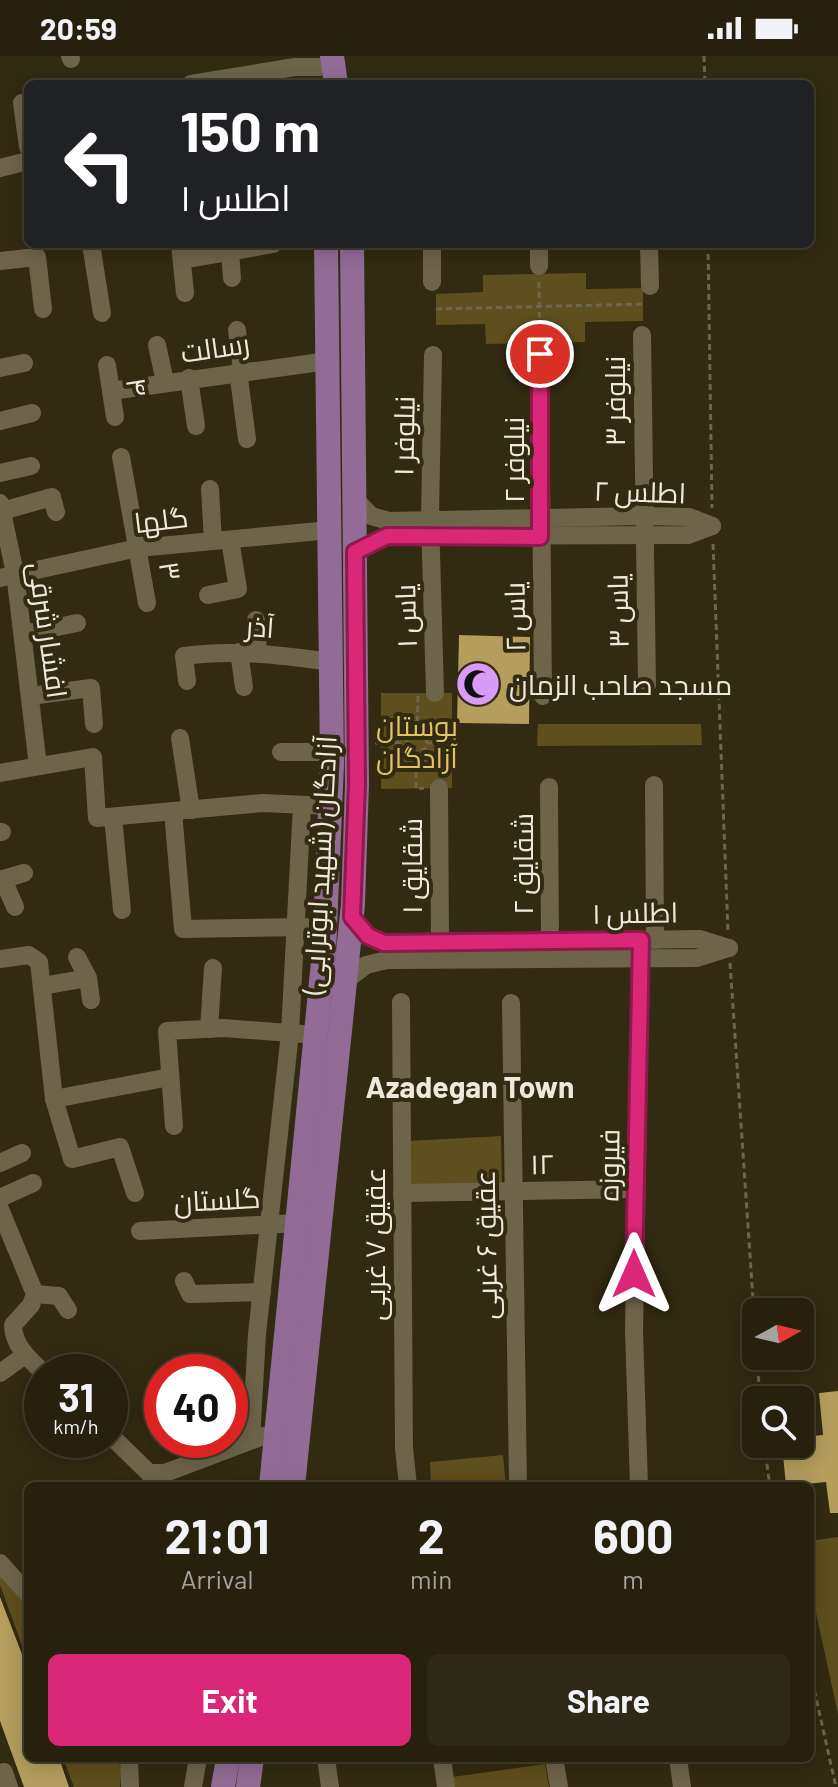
<!DOCTYPE html>
<html lang="en">
<head>
<meta charset="utf-8">
<style>
  body { margin:0; font-family:Barlow,Cairo,sans-serif; background:#2e2816; color:#f1f3f6; height:100vh; display:flex; flex-direction:column; font-size:30px; white-space:nowrap }
  * { box-sizing:border-box; margin:0 }
  p { font-size:26px; color:#a4a39d }
  .icon { flex:none; width:44px; height:44px; fill:none; stroke:currentColor; stroke-width:2; stroke-linecap:round; stroke-linejoin:round }
  .map { position:relative; flex:1; overflow:hidden }
  .details { position:absolute; left:24px; top:1426px; width:790px; height:280px; display:flex; flex-direction:column; background:#26200d; border-radius:12px; box-shadow:0 4px 20px #0003,0 0 0 2px #423e2e }
  .details>* { flex:none }
  .top-card { position:absolute; left:24px; top:24px; width:790px; height:168px; border-radius:12px; box-shadow:0 4px 20px #0003,0 0 0 2px #423e2e; background:#202124; color:#fff; overflow:hidden }
  .needle { width:52px; rotate:82deg }
  .controls { position:absolute; left:742px; top:1242px; display:grid; gap:16px }
  .controls a { display:grid; place-items:center; width:72px; height:72px; border-radius:12px; background:#26200d; box-shadow:0 4px 20px #0003,0 0 0 2px #423e2e; font-size:40px }
  .speed { position:absolute; left:24px; top:1298px; display:flex; gap:16px; font-size:40px; font-weight:700; text-align:center }
  .speed>* { display:grid; place-content:center; width:104px; height:104px; border-radius:50%; background:#26200d; box-shadow:0 4px 20px #0003,0 0 0 2px #423e2e; line-height:1 }
  .speed small { font-size:20px; font-weight:400 }
  .speed .limit { border:12px solid #d22; background:#fff; color:#111 }
  .pin { position:absolute; display:grid; place-items:center; width:68px; height:68px; color:#fff; margin:-34px; border:4px solid #fff; border-radius:50%; box-shadow:0 2px 8px #0007 }
  .me { position:absolute; width:88px; margin:-44px; rotate:0deg; stroke-linejoin:round; filter:drop-shadow(0 0 6px #0008) }
  .turn { display:flex; align-items:center; gap:28px; height:168px; padding:0 24px; font-size:36px }
  .turn .icon { width:104px; height:104px; stroke-width:2.5 }
  .turn b { display:block; font-size:56px; line-height:68px }
  .eta { display:flex; justify-content:space-evenly; align-items:center; height:136px; text-align:center }
  .eta b { font-size:48px; font-weight:700; line-height:56px }
  .primary-button { display:flex; gap:16px; margin-top:auto; padding:16px 24px }
  .primary-button a { flex:1; height:92px; border-radius:12px; background:#db2777; color:#fff; font-size:32px; font-weight:700; line-height:92px; text-align:center }
  .primary-button a+a { background:#2e2816; color:#f1f3f6 }
  .status { display:flex; justify-content:space-between; align-items:center; height:56px; padding:0 40px; background:#26200d; direction:ltr }
  .status svg { height:22px; fill:currentColor }
  .map>svg:first-child { display:block }
  .green { fill:#5f4f1e }
  .building { fill:#b49d5d }
  .lines { fill:none; stroke-linecap:round; stroke-linejoin:round }
  .path { stroke:#6d6550; stroke-width:3; stroke-dasharray:6 4; stroke-linecap:butt }
  .minor { stroke:#6d644a; stroke-width:18 }
  .major { stroke:#926c96; stroke-width:24 }
  .route-casing { stroke:#8e194d; stroke-width:20 }
  .route { stroke:#db2777; stroke-width:14 }
  .labels { text-anchor:middle; dominant-baseline:central; stroke-width:8; stroke-linejoin:round; paint-order:stroke }
  .street-label { font-size:28px; fill:#eee9db; stroke:#322a11 }
  .poi-label { font-size:28px; fill:#eee9db; stroke:#322a11; text-anchor:start }
  .park-label { font-size:28px; fill:#e1c265; stroke:#322a11 }
  .neighbourhood-label { font-size:30px; font-weight:bold; fill:#eee9db; stroke:#322a11 }
</style>
</head>
<body>
<div class="status"><b>20:59</b><svg viewBox="0 0 49 12"><path d="M0 12V9h3v3zM5 12V6h3v6zM10 12V3h3v9zM15 12V0h3v12zM26 1h20v11H26zM47 4h2v5h-2z"/></svg></div>
<div class="map">
<svg width="838" height="1731" viewBox="0 0 838 1731">
  <rect width="100%" height="100%" fill="#322a11"/>
  <g class="green">
    <path d="M586 217V233L643 232V265L585 266V286L486 288 485 268 436 269V238L483 236V219Z"/>
    <path d="M381 637H452V732L381 733Z"/>
    <path d="M538 668H701L702 689 537 690Z"/>
    <path d="M501 1080 502 1129 410 1131 407 1085Z"/>
    <path d="M503 1399 506 1430H431L430 1406Z"/>
    <path d="M838 1481V1658L810 1529V1485Z"/>
    <path d="M0 1519 28 1551V1606L0 1529Z"/>
    <path d="M63 1702H117L121 1713 120 1731H74Z"/>
    <path d="M545 1708 549 1731H453L452 1721Z"/>
  </g>
  <g class="building">
    <path d="M459 579 530 581 529 668 457 667Z"/>
    <path d="M838 1335V1457H830L826 1426 786 1430 782 1388H800V1381L823 1379 819 1337Z"/>
    <path d="M0 1541 28 1614V1702H59L69 1731H24L0 1665Z"/>
  </g>
  <g class="lines">
    <g class="path">
      <path d="M704 0 705 28"/>
      <path d="M708 188 712 452"/>
      <path d="M539 226 540 282"/>
      <path d="M436 253 643 248"/>
      <path d="M713 488 728 876"/>
      <path d="M417 676 418 637"/>
      <path d="M375 687H407L416 696 425 693 427 684 417 676 408 681 407 687"/>
      <path d="M427 687H452"/>
      <path d="M416 696V733L424 732"/>
      <path d="M730 907 756 1287"/>
      <path d="M757 1300 760 1344"/>
      <path d="M764 1388 770 1430"/>
      <path d="M810 1615 836 1731"/>
    </g>
    <g class="minor">
      <path d="M70 0 71 3"/>
      <path d="M191 28 295 11H320"/>
      <path d="M22 47 28 91"/>
      <path d="M0 112 28 105"/>
      <path d="M91 188 102 257"/>
      <path d="M180 188 185 237"/>
      <path d="M539 188V210"/>
      <path d="M649 188 650 230"/>
      <path d="M230 196 232 222"/>
      <path d="M182 204 273 188"/>
      <path d="M0 205 37 201 43 253"/>
      <path d="M432 226V188"/>
      <path d="M237 274 242 314"/>
      <path d="M642 279 647 629"/>
      <path d="M157 289 165 326"/>
      <path d="M540 298 543 640"/>
      <path d="M433 299 430 462 435 637"/>
      <path d="M107 309 115 361"/>
      <path d="M0 312 24 307"/>
      <path d="M238 315 247 383"/>
      <path d="M189 322 196 370"/>
      <path d="M111 335 328 305"/>
      <path d="M0 365 32 357"/>
      <path d="M121 401 147 547"/>
      <path d="M0 417 31 410"/>
      <path d="M210 433 213 485"/>
      <path d="M355 443 371 460 389 465 642 460 689 461 712 470"/>
      <path d="M0 447 15 517 38 710"/>
      <path d="M2 455 52 441 56 456"/>
      <path d="M355 496 387 480 688 479 712 470"/>
      <path d="M0 522 138 492 330 474"/>
      <path d="M208 539 238 533 230 484"/>
      <path d="M256 564 258 596"/>
      <path d="M23 578 77 567"/>
      <path d="M239 596 244 631"/>
      <path d="M187 625 184 600C234 593 281 599 331 606"/>
      <path d="M30 640 91 632 94 668"/>
      <path d="M180 682 191 754"/>
      <path d="M281 696H332"/>
      <path d="M0 717 93 701 97 762 263 747 330 750"/>
      <path d="M654 729 655 884"/>
      <path d="M549 731 550 885"/>
      <path d="M439 732 440 886"/>
      <path d="M173 755 183 873 306 871"/>
      <path d="M113 761 122 854"/>
      <path d="M0 776H2"/>
      <path d="M3 823 15 851"/>
      <path d="M0 824 24 817"/>
      <path d="M352 861 368 880 384 887 700 883 729 892"/>
      <path d="M77 901 88 922 91 944"/>
      <path d="M0 903 29 899 39 906 54 1043 170 1021"/>
      <path d="M345 925 366 909 387 904 697 902 729 892"/>
      <path d="M42 930 88 922"/>
      <path d="M401 946 404 1392 408 1430"/>
      <path d="M511 947 518 1430"/>
      <path d="M209 973 213 912"/>
      <path d="M54 1043 72 1103 120 1091 135 1137"/>
      <path d="M174 1070 167 975 223 972 316 979"/>
      <path d="M0 1107 22 1097"/>
      <path d="M402 1137 635 1133"/>
      <path d="M0 1142 33 1127"/>
      <path d="M0 1153 35 1238 31 1249 13 1269C13 1289 29 1303 43 1316"/>
      <path d="M140 1175 297 1167"/>
      <path d="M184 1225 190 1238 262 1236"/>
      <path d="M35 1238 59 1240 68 1254"/>
      <path d="M0 1317 25 1299"/>
      <path d="M110 1379 149 1417H165L263 1380"/>
      <path d="M251 1384 257 1278 290 977 302 749"/>
      <path d="M639 1430 634 1275 641 884"/>
      <path d="M0 1507 28 1538"/>
      <path d="M129 1702 130 1731"/>
      <path d="M326 1702 330 1731"/>
      <path d="M442 1702 446 1731"/>
      <path d="M554 1702 559 1731"/>
      <path d="M678 1702 682 1731"/>
      <path d="M0 1717 4 1716 9 1731"/>
      <path d="M193 1731 198 1702"/>
    </g>
    <g class="major">
      <path d="M332 0 336 28"/>
      <path d="M271 1430 324 896 332 708 326 188"/>
      <path d="M293 1430 353 848 357 728 352 188"/>
      <path d="M223 1731 228 1702"/>
      <path d="M248 1731 252 1702"/>
    </g>
  </g>
  <g class="lines">
    <g class="route-casing">
      <path id="route" d="M540 298V481L387 480 355 496 357 728 352 861 368 880 384 887 641 884 634 1218"/>
    </g>
    <use href="#route" class="route"/>
  </g>
  <defs>
    <g id="mosque-disc" transform="scale(2.3)"><circle r="9.5" fill="#d89bf8" stroke="#322a11"/><path d="M3.5-4.9A6 6 0 1 0 3.5 4.9A5 5 0 1 1 3.5-4.9Z" fill="#111"/></g>
  </defs>
  <g fill-rule="evenodd">
    <use href="#mosque-disc" x="478" y="628"/>
  </g>
  <g class="labels">
    <g class="street-label">
      <text transform="translate(215 291) rotate(-8)">رسالت</text>
      <text transform="translate(138 331) rotate(81)">۴</text>
      <text transform="translate(614 345) rotate(-90)">نیلوفر ۳</text>
      <text transform="translate(403 380) rotate(-89)">نیلوفر ۱</text>
      <text transform="translate(513 404) rotate(-90)">نیلوفر ۲</text>
      <text transform="translate(640 435) rotate(2)">اطلس ۲</text>
      <text transform="translate(161 463) rotate(-7)">گلها</text>
      <text transform="translate(171 515) rotate(81)">۳</text>
      <text transform="translate(617 555) rotate(-91)">یاس ۳</text>
      <text transform="translate(405 560) rotate(-92)">یاس ۱</text>
      <text transform="translate(514 561) rotate(-91)">یاس ۲</text>
      <text transform="translate(260 570) rotate(4)">آذر</text>
      <text transform="translate(49 574) rotate(82)">افشار شرقی</text>
      <text transform="translate(522 808) rotate(-90)">شقایق ۲</text>
      <text transform="translate(319 809) rotate(-87)">آزادگان (شهید ابوترابی)</text>
      <text transform="translate(411 810) rotate(-90)">شقایق ۱</text>
      <text transform="translate(635 856) rotate(-1)">اطلس ۱</text>
      <text transform="translate(542 1107) rotate(-1)">۱۲</text>
      <text transform="translate(608 1109) rotate(-89)">فیروزه</text>
      <text transform="translate(217 1143) rotate(-3)">گلستان</text>
      <text transform="translate(374 1188) rotate(-90)">عقیق ۷ غربی</text>
      <text transform="translate(485 1189) rotate(-91)">عقیق ۶ غربی</text>
    </g>
    <g class="poi-label">
      <text x="509" y="628">مسجد صاحب الزمان</text>
    </g>
    <g class="park-label">
      <text x="417" y="669">بوستان<tspan x="417" dy="32">آزادگان</tspan></text>
    </g>
    <g class="neighbourhood-label">
      <text x="470" y="1030">Azadegan Town</text>
    </g>
  </g>
</svg>
<div class="controls">
<a><svg class="needle" viewBox="-14 -14 28 28"><path d="M0-13l5 13h-10z" fill="#e53935"/><path d="M0 13l5-13h-10z" fill="#a4a39d"/></svg></a>
<a><svg class="icon" aria-label="search" viewBox="0 0 24 24"><circle cx="10" cy="10" r="6"/><path d="M15 15l6 6"/></svg></a>
</div>
<div class="speed"><div>31<small>km/h</small></div><div class="limit">40</div></div>
<div class="pin" style="left:540px;top:298px;background:#d93025"><svg class="icon" aria-label="arrive" viewBox="0 0 24 24"><path d="M6 21V4h12l-3 4 3 4H6"/></svg></div>
<svg class="me" style="left:634px;top:1218px" viewBox="-20 -20 40 40"><path d="M0-17L14 15 0 8-14 15z" fill="#db2777" stroke="#fff" stroke-width="4"/></svg>
<div class="top-card">
<div class="turn"><svg class="icon" aria-label="left" viewBox="0 0 24 24"><path d="M17 20v-9H6M10 6l-5 5 5 5"/></svg><div><b>150 m</b>اطلس ۱</div></div>
</div>
<section class="details">
<div class="eta">
<div><b>21:01</b><p>Arrival</p></div>
<div><b>2</b><p>min</p></div>
<div><b>600</b><p>m</p></div>
</div>
<div class="primary-button"><a>Exit</a><a>Share</a></div>
</section>
</div>
</body>
</html>
